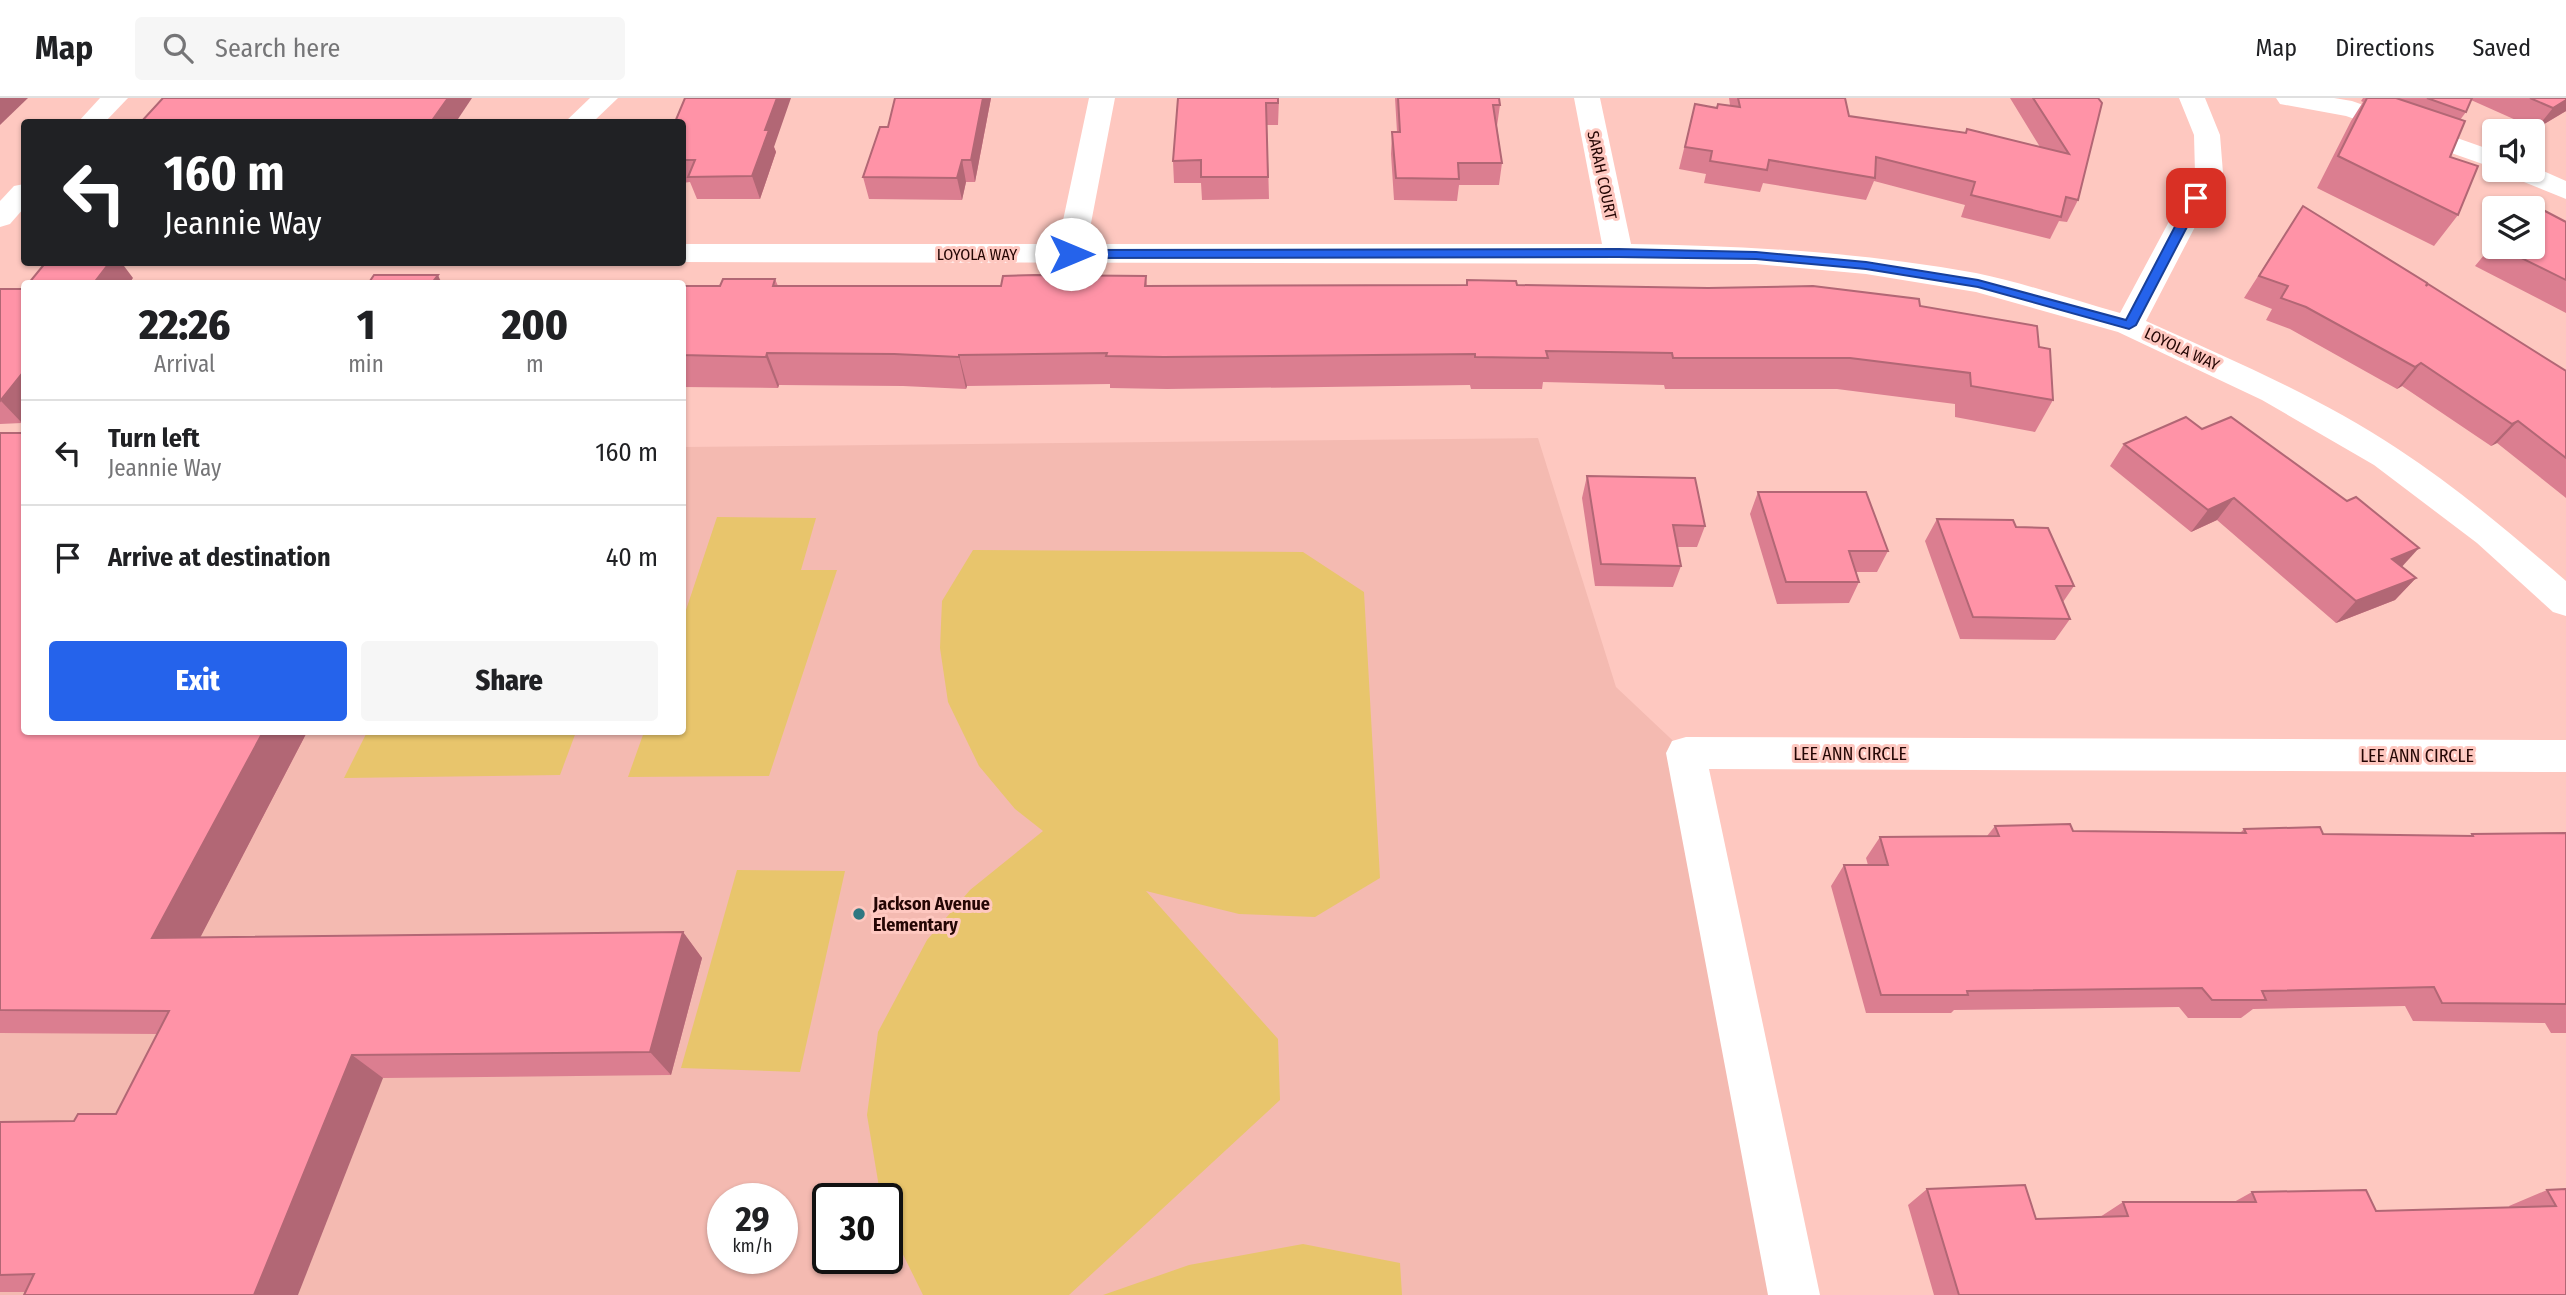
<!DOCTYPE html>
<html lang="en">
<head>
<meta charset="utf-8">
<style>
  body { margin:0; font-family:"Fira Sans Condensed",sans-serif; background:#f6f6f6; color:#202124; height:100vh; display:flex; flex-direction:column; font-size:26px; white-space:nowrap }
  * { box-sizing:border-box; margin:0 }
  p { font-size:23px; color:#757577 }
  .icon { flex:none; width:38px; height:38px; fill:none; stroke:currentColor; stroke-width:2; stroke-linecap:round; stroke-linejoin:round }
  .map { position:relative; flex:1; overflow:hidden }
  .side { position:absolute; left:21px; top:182px; width:665px; height:455px; display:flex; flex-direction:column; background:#fff; border-radius:7px; box-shadow:0 2px 5px #0004 }
  .side>* { flex:none }
  .guide { position:absolute; left:21px; top:21px; width:665px; height:147px; border-radius:7px; box-shadow:0 2px 5px #0004; background:#202124; color:#fff; overflow:hidden }
  .tools { position:absolute; left:2482px; top:21px; display:grid; gap:14px }
  .tools a { display:grid; place-items:center; width:63px; height:63px; border-radius:7px; background:#fff; box-shadow:0 2px 5px #0004; font-size:35px }
  .speed { position:absolute; left:707px; top:1085px; display:flex; gap:14px; font-size:35px; font-weight:700; text-align:center }
  .speed>* { display:grid; place-content:center; width:91px; height:91px; border-radius:50%; background:#fff; box-shadow:0 2px 5px #0004; line-height:1 }
  .speed small { font-size:18px; font-weight:400 }
  .speed .limit { border:4px solid #111; border-radius:10px; background:#fff; color:#111 }
  .pin { position:absolute; display:grid; place-items:center; width:60px; height:60px; color:#fff; margin:-30px; border-radius:14px; box-shadow:0 4px 10px #0006 }
  .me { position:absolute; width:77px; margin:-38px; rotate:90deg; stroke-linejoin:round; filter:drop-shadow(0 0 5px #0008) }
  .turn { display:flex; align-items:center; gap:24px; height:147px; padding:0 28px; font-size:32px }
  .turn .icon { width:91px; height:91px; stroke-width:2.5 }
  .turn b { display:block; font-size:49px; line-height:60px }
  .eta { display:flex; justify-content:space-evenly; align-items:center; height:119px; text-align:center }
  .eta b { font-size:42px; font-weight:800; line-height:49px }
  .primary-button { display:flex; gap:14px; margin-top:auto; padding:14px 28px }
  .primary-button a { flex:1; height:80px; border-radius:7px; background:#2563eb; color:#fff; font-size:28px; font-weight:800; line-height:80px; text-align:center }
  .primary-button a+a { background:#f6f6f6; color:#202124 }
  ul { padding:0; list-style:none }
  li { display:flex; align-items:center; gap:21px; height:105px; padding:0 28px; border-top:2px solid #e0e0e0 }
  li div { flex:1 }
  li b { display:block; font-size:26px }
  li em { font-style:normal }
  header { display:flex; align-items:center; gap:42px; box-sizing:border-box; height:98px; padding:0 35px; background:#fff; border-bottom:2px solid #e0e0e0 }
  header strong { font-size:33px }
  nav { display:flex; gap:38px; margin-inline-start:auto; font-size:24px }
  .search { width:490px; height:63px; background:#f6f6f6; display:flex; align-items:center; gap:18px; box-sizing:border-box; padding:0 24px; border-radius:7px; color:#757577; font-size:26px }
  .map>svg:first-child { display:block }
  .built { fill:#f4bab1; fill-rule:evenodd }
  .green { fill:#e8c56c }
  .lines { fill:none; stroke-linecap:round; stroke-linejoin:round }
  .minor { fill:#fff; fill-rule:evenodd }
  .wall { fill:#db7e90 }
  .shaded-wall { fill:#b26775 }
  .building { fill:#ff93a7; stroke:#b26775; stroke-width:2 }
  .route { fill:#2563eb; stroke:#184099; stroke-width:2 }
  .poi-dot { fill:#2f7781; stroke:#fec8c0; stroke-width:2.5 }
  .labels { text-anchor:middle; dominant-baseline:central; stroke-width:6; stroke-linejoin:round; paint-order:stroke }
  .far-street-label { font-size:16px; fill:#240604; stroke:#fec8c0 }
  .street-label { font-size:18px; fill:#240604; stroke:#fec8c0 }
  .poi-label { font-size:18px; font-weight:bold; fill:#240604; stroke:#fec8c0; text-anchor:start }
</style>
</head>
<body>
<header>
<strong>Map</strong>
<div class="search"><svg class="icon" aria-label="search" viewBox="0 0 24 24"><circle cx="10" cy="10" r="6"/><path d="M15 15l6 6"/></svg>Search here</div>
<nav><a>Map</a><a>Directions</a><a>Saved</a></nav>
</header>
<div class="map">
<svg width="2566" height="1197" viewBox="0 0 2566 1197">
  <rect width="100%" height="100%" fill="#fec8c0"/>
  <path class="built" d="M1538 340 1616 589 1686 655 1794 1197H0V356L24 634H682L683 349ZM723 1101H782V1160H723ZM828 1101H887V1160H828Z"/>
  <g class="green">
    <path d="M717 419 816 420 801 472H837L769 678 628 679 644 634H682L683 521Z"/>
    <path d="M973 452 1303 454 1364 494 1380 780 1315 819 1239 816 1146 793 1278 941 1280 1002 1069 1197H923L887 1124V1101H881L867 1017 878 934 927 842 970 792 1043 733 1015 711 979 668 948 604 940 550 942 503Z"/>
    <path d="M367 634H576L560 677 344 680Z"/>
    <path d="M737 772 845 773 800 974 681 970Z"/>
    <path d="M1303 1146 1400 1165 1402 1197H1103L1189 1167Z"/>
  </g>
  <g class="lines">
    <g class="minor">
      <path d="M100 0H128L105 24H78Z"/>
      <path d="M590 0H618L593 24H565Z"/>
      <path d="M1089 0H1115L1087 146H1602L1574 0H1600L1631 146C1747 148 1861 154 1976 175 2024 185 2073 202 2120 215L2195 75 2194 37 2179 0H2205L2220 37 2223 75 2146 223C2232 262 2320 299 2398 351 2458 390 2512 437 2566 483V518L2553 514 2477 445 2374 367 2262 302 2118 234 1976 194 1866 176 1756 166 682 164V146H1058Z"/>
      <path d="M2276 0H2334L2352 3 2494 53V70L2346 18 2280 6Z"/>
      <path d="M2532 68 2566 83V101L2509 78 2505 72H2532Z"/>
      <path d="M24 86V110L10 126 0 129V103L14 88Z"/>
      <path d="M1686 639 2566 642V674L1709 671 1820 1197H1768L1666 655 1672 643Z"/>
    </g>
  </g>
  <g class="wall">
    <path d="M895 0H991L975 84H966L962 102 869 101 863 79 888 29Z"/>
    <path d="M1178 0H1279L1278 27H1267L1269 101 1202 102 1201 85H1174L1173 63Z"/>
    <path d="M1395 0H1499L1500 7 1497 28 1502 65 1499 87H1459L1457 103 1394 102 1391 56 1392 34H1397Z"/>
    <path d="M1729 0H1845L1849 18 2040 49 2010 0H2098L2078 102 2067 124 2059 123 2050 141 1961 119 1965 107 1874 83 1866 102 1763 85 1760 94 1704 85 1706 76 1679 71 1695 6 1717 10 1730 7Z"/>
    <path d="M2363 0H2566V13L2536 31 2471 2 2466 14 2460 22 2450 59 2458 117 2434 148 2317 90 2351 23 2363 4 2361 3Z"/>
    <path d="M682 24 774 49 776 54 760 101H697L690 84 682 85Z"/>
    <path d="M2303 108 2426 188 2566 273V400L2497 345 2491 348 2402 288 2397 291 2290 231 2266 222 2272 211 2244 200Z"/>
    <path d="M2566 124V215L2475 168 2494 145V149H2532Z"/>
    <path d="M1146 178 1147 188 1466 187 1467 182 1517 187 1920 208 2039 249 2053 302 2035 334 1955 319V306L1837 291H1665L1664 287 1543 284 1542 291H1471L1470 287 1167 291 1110 290V286L967 288 966 291 903 288 779 287 778 290 682 289V188H720L775 181 778 188H1001Z"/>
    <path d="M0 191 22 325 0 326Z"/>
    <path d="M2202 331 2401 469 2416 480 2395 502 2336 525 2217 422 2191 434 2110 368 2124 346Z"/>
    <path d="M0 335 24 634H307L200 839 683 834 702 860 671 977 383 980 25 1194H0V1024L74 1023 116 1016 157 936 0 935Z"/>
    <path d="M1587 378 1705 428 1697 449H1677L1681 468 1673 489 1595 488 1582 400Z"/>
    <path d="M1758 394 1888 453 1877 474H1856L1859 484 1849 505 1777 506 1750 416Z"/>
    <path d="M1937 421 2016 429 2074 488 2063 504 2070 521 2055 542 1960 541 1925 443Z"/>
    <path d="M1995 728 2073 733 2240 735 2244 731 2323 736 2470 738 2472 736 2566 735V935H2551L2545 925 2413 923 2405 908 2253 911 2241 920H2188L2179 909 1954 912 1951 915H1866L1831 788 1844 767H1868L1866 760 1880 739 1987 738Z"/>
    <path d="M1927 1091 2036 1121 2100 1119 2123 1104H2234L2252 1094 2376 1113 2510 1110 2509 1108 2547 1092 2566 1091V1197H1934L1908 1107Z"/>
  </g>
  <g class="shaded-wall">
    <path d="M0 0H28L0 27Z"/>
    <path d="M448 0H472L456 24H431Z"/>
    <path d="M777 0H791L774 49 776 54 760 101 752 78 765 32Z"/>
    <path d="M983 0H991L975 84 971 62Z"/>
    <path d="M2566 2V13L2536 31 2553 10Z"/>
    <path d="M962 62 966 84 962 102 957 80Z"/>
    <path d="M110 164H121L133 180 129 186H93Z"/>
    <path d="M438 177 442 186H432Z"/>
    <path d="M767 255 779 287 778 290 766 259Z"/>
    <path d="M959 257 967 288 966 291 959 259Z"/>
    <path d="M2421 265 2402 288 2397 291 2415 269Z"/>
    <path d="M24 273V322L22 325 1 303Z"/>
    <path d="M2518 323 2497 345 2491 348 2512 326Z"/>
    <path d="M2234 400 2217 422 2191 434 2208 412Z"/>
    <path d="M2419 450 2399 472 2392 461Z"/>
    <path d="M2416 480 2395 502 2336 525 2356 503Z"/>
    <path d="M263 634H307L187 865 152 840Z"/>
    <path d="M683 834 702 860 671 977 650 954Z"/>
    <path d="M352 957 383 980 298 1197H254Z"/>
  </g>
  <g class="building">
    <path d="M163 0H448L431 24H141Z"/>
    <path d="M685 0H777L765 32H769L752 78 688 79 695 62H682V24H675Z"/>
    <path d="M895 0H983L971 62H962L957 80 863 79 880 29H888Z"/>
    <path d="M1178 0H1278V5H1266L1268 79H1201V62L1173 63Z"/>
    <path d="M1398 0H1499L1500 7H1493L1502 65H1458L1459 81 1396 80 1392 34H1400Z"/>
    <path d="M1738 0H1845L1849 18 1966 35 1967 31 2069 56 2033 0H2098L2102 5 2078 102 2066 99 2061 119 1971 97 1975 84 1876 59 1875 80 1769 62 1767 72 1710 63 1712 53 1685 49 1695 6 1717 10 1718 6 1740 9Z"/>
    <path d="M2367 0H2396L2465 23 2450 59 2478 68 2458 117 2338 58Z"/>
    <path d="M2427 0H2472L2466 14Z"/>
    <path d="M2530 0H2566V2L2553 10Z"/>
    <path d="M2303 108 2427 185 2426 188 2428 186 2566 273V360L2518 323 2512 326 2421 265 2415 269 2306 209 2281 200 2288 188 2259 178Z"/>
    <path d="M2545 113 2566 124V182L2499 149H2532V121Z"/>
    <path d="M46 164H110L93 186H28Z"/>
    <path d="M374 177H438L432 185 434 186H368Z"/>
    <path d="M1034 177 1146 178 1145 188 1467 187V182L1516 183 1517 187 1708 190 1813 188 1919 201 1920 208 2037 228 2039 249 2050 251 2053 302 1971 288 1970 275 1850 260H1673L1672 255 1546 253 1548 260 1475 259V256L1164 259 1106 258 1107 255 959 257V259L894 256 767 255 766 259 682 257V188H720L723 181H775L773 188H1001L1003 178Z"/>
    <path d="M24 189V273L0 303V191H23Z"/>
    <path d="M2186 319 2202 331 2231 319 2347 403 2356 399 2419 450 2392 461 2416 480 2356 503 2234 400 2208 412 2124 346Z"/>
    <path d="M0 335H24V634H263L152 840 683 834 650 954 352 957 254 1197H24L34 1176 0 1177V1024L74 1023 78 1016H116L169 913 0 912Z"/>
    <path d="M1587 378 1695 380 1705 428 1673 427 1681 468 1601 466Z"/>
    <path d="M1758 394H1866L1888 453H1849L1859 484H1786Z"/>
    <path d="M1937 421 2013 422 2016 429 2048 430 2074 488H2056L2070 521 1973 519Z"/>
    <path d="M2070 726 2073 733 2246 735 2244 731 2320 729 2323 736 2473 738 2472 736 2566 735V906L2442 905 2434 889 2262 893 2266 902H2212L2202 890 1967 893 1968 897H1881L1844 767H1888L1880 739 1999 738 1995 728Z"/>
    <path d="M2025 1087 2036 1121 2128 1118 2123 1104H2256L2252 1094 2366 1092 2376 1113 2556 1108 2547 1092 2566 1091V1197H1959L1927 1091Z"/>
  </g>
  <path class="route" d="M2196 96 2202 100 2136 227 2129 231 1978 189 1866 171 1756 161 1618 159 1071 160 1065 156 1071 152 1618 151 1756 154 1866 164 1978 182 2126 222 2190 100Z"/>
  <circle class="poi-dot" cx="859" cy="816" r="7"/>
  <g class="labels">
    <g class="far-street-label">
      <text transform="translate(1602 77) rotate(78)">SARAH COURT</text>
      <text x="977" y="156">LOYOLA WAY</text>
      <text transform="translate(2182 251) rotate(25)">LOYOLA WAY</text>
    </g>
    <g class="street-label">
      <text x="1850" y="656">LEE ANN CIRCLE</text>
      <text x="2417" y="658">LEE ANN CIRCLE</text>
    </g>
    <g class="poi-label">
      <text x="873" y="806">Jackson Avenue<tspan x="873" dy="21">Elementary</tspan></text>
    </g>
  </g>
</svg>
<div class="tools">
<a><svg class="icon" aria-label="sound" viewBox="0 0 24 24"><path d="M4 9h4l5-4v14l-5-4H4zM17 9q2 3 0 6"/></svg></a>
<a><svg class="icon" aria-label="layers" viewBox="0 0 24 24"><path d="M12 4l9 5-9 5-9-5zM3 14l9 5 9-5"/></svg></a>
</div>
<div class="speed"><div>29<small>km/h</small></div><div class="limit">30</div></div>
<div class="pin" style="left:2196px;top:100px;background:#d93025"><svg class="icon" aria-label="arrive" viewBox="0 0 24 24"><path d="M6 21V4h12l-3 4 3 4H6"/></svg></div>
<svg class="me" style="left:1071px;top:156px" viewBox="-20 -20 40 40"><circle r="19" fill="#fff"/><path d="M0-13L10 11 0 6-10 11z" fill="#2563eb"/></svg>
<div class="guide">
<div class="turn"><svg class="icon" aria-label="left" viewBox="0 0 24 24"><path d="M17 20v-9H6M10 6l-5 5 5 5"/></svg><div><b>160 m</b>Jeannie Way</div></div>
</div>
<section class="side">
<div class="eta">
<div><b>22:26</b><p>Arrival</p></div>
<div><b>1</b><p>min</p></div>
<div><b>200</b><p>m</p></div>
</div>
<ul>
<li><svg class="icon" aria-label="left" viewBox="0 0 24 24"><path d="M17 20v-9H6M10 6l-5 5 5 5"/></svg><div><b>Turn left</b><p>Jeannie Way</p></div><em>160 m</em></li>
<li><svg class="icon" aria-label="arrive" viewBox="0 0 24 24"><path d="M6 21V4h12l-3 4 3 4H6"/></svg><div><b>Arrive at destination</b></div><em>40 m</em></li>
</ul>
<div class="primary-button"><a>Exit</a><a>Share</a></div>
</section>
</div>
</body>
</html>
